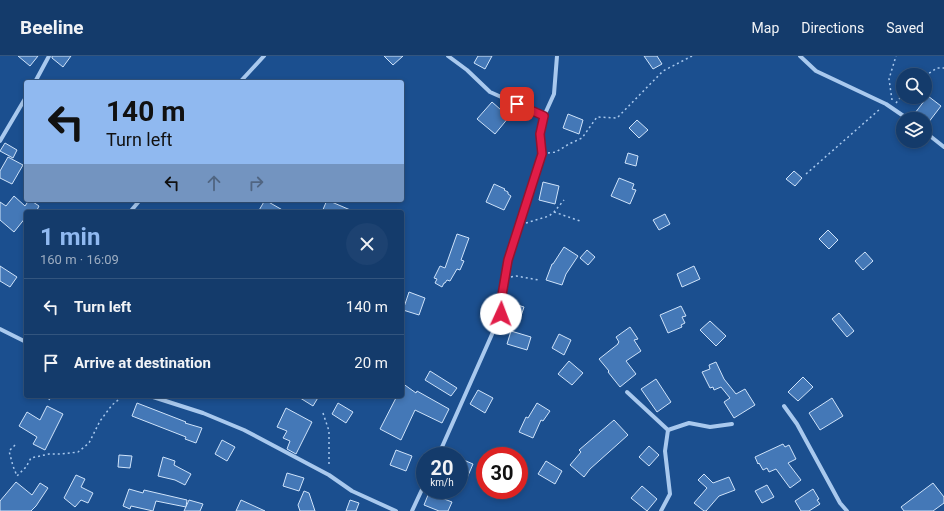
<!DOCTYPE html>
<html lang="en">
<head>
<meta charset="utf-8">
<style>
  body { margin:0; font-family:Roboto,sans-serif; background:#1d4271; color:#f1f3f6; height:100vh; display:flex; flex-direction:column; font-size:15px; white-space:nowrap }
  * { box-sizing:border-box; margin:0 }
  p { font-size:13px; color:#9dadc1 }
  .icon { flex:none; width:22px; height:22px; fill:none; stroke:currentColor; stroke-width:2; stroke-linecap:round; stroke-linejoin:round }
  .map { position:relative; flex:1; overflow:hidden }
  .sheet { position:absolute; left:24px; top:154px; width:380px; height:188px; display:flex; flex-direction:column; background:#143b6b; border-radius:4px; box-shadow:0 2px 6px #0003,0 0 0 1px #33557e }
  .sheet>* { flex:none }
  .top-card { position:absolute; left:24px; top:24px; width:380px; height:122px; border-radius:4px; box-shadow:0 2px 6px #0003,0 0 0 1px #33557e; background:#90b9f0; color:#111; overflow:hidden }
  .fabs { position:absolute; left:896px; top:12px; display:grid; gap:8px }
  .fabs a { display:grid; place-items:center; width:36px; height:36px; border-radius:50%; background:#143b6b; box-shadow:0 2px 6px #0003,0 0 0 1px #33557e; font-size:20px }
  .speed { position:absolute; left:416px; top:391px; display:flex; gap:8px; font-size:20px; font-weight:700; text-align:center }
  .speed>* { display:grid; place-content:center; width:52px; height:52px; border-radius:50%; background:#143b6b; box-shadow:0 2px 6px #0003,0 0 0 1px #33557e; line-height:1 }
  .speed small { font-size:10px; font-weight:400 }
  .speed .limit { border:6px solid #d22; background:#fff; color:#111 }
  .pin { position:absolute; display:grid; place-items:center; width:34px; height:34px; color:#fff; margin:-17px; border-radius:8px; box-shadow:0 2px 6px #0006 }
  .me { position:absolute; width:44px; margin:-22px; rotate:2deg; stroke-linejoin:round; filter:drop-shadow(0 0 3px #0008) }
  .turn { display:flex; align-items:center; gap:14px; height:84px; padding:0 16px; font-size:18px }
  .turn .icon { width:52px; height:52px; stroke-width:2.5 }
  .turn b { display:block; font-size:28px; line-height:34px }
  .lanes { display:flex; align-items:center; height:38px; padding:0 16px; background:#0003; justify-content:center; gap:20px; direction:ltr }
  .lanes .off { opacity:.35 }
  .round { display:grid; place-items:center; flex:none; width:42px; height:42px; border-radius:21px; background:#1d4271 }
  .headline { display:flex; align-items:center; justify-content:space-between; height:68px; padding:0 16px }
  h1 { font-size:24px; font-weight:700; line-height:30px; color:#90b9f0 }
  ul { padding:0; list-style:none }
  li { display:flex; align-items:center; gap:12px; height:56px; padding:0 16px; border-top:1px solid #33557e }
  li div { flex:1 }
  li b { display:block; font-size:15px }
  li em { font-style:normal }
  header { display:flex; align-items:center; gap:24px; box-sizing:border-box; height:56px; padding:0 20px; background:#143b6b; border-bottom:1px solid #33557e }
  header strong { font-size:19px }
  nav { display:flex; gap:22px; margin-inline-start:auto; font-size:14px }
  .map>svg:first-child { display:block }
  .building { fill:#4478b7; stroke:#cfe3fa }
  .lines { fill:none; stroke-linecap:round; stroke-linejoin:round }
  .path { stroke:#a9c9ee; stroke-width:1.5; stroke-dasharray:2 3; stroke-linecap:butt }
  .minor { stroke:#a9c9ee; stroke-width:4 }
  .route-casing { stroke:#92132f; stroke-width:10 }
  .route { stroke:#e11d48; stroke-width:7 }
</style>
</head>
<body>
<header>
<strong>Beeline</strong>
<nav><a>Map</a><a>Directions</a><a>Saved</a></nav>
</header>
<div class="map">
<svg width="944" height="455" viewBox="0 0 944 455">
  <rect width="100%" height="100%" fill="#1b4f8f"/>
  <g class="building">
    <path d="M18 0H38L30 10Z"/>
    <path d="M52 0H71L63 11 52 2Z"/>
    <path d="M384 0H403L393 9Z"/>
    <path d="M478 0H492L485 13 474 7Z"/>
    <path d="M644 0H657L662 8 653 13Z"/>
    <path d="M928 40 941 50 928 67 925 64V63H923L915 57Z"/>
    <path d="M492 46 509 61 495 78 477 63Z"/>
    <path d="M568 58 583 64 579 78 563 72Z"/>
    <path d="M637 64 648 74 639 82 629 72Z"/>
    <path d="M5 87 17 94 13 102 0 95Z"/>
    <path d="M628 97 638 100 636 110 625 107Z"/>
    <path d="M8 101 23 109 12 128 0 122V115Z"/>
    <path d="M794 115 802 122 795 130 786 123Z"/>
    <path d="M619 122 634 128 632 133 636 134 630 148 611 140Z"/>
    <path d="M543 126 559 130 555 148 539 144Z"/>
    <path d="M494 128 505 133 504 134 508 136V138L511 140 504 154 486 146Z"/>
    <path d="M14 140 25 150 29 144H30L39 150 36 156H26V161L14 176 0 164V146L6 150Z"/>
    <path d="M265 144 286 156H258Z"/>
    <path d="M327 144 355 156H322Z"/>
    <path d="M665 158 670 168 659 174 653 164Z"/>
    <path d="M828 174 838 184 829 193 819 183Z"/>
    <path d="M457 178 469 182 461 204 464 205 460 214 457 213 450 225 447 224 445 227H444L442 231 435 227 437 223 434 222 440 210 445 212Z"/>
    <path d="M564 191 578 200 566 218 562 229 546 224 552 208H553Z"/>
    <path d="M587 194 595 201 588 209 580 202Z"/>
    <path d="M865 196 873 205 863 214 855 205Z"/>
    <path d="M0 210 17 221 10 231 0 225Z"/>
    <path d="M694 210 700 223 682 231 677 218Z"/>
    <path d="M409 236 425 242 419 259 403 254Z"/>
    <path d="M511 247 524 251 518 269 505 265Z"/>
    <path d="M681 250 686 260 682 261 685 267 681 269 682 271 668 277 660 259Z"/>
    <path d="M839 257 854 275 847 281 832 263Z"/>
    <path d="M710 265 726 280 716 290 700 274Z"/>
    <path d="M630 271 638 283 634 284 641 295 626 305 636 318 620 331 608 316 609 315 599 303 618 288V287L619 286 616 281Z"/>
    <path d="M511 275 531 281 527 294 507 288Z"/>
    <path d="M559 278 571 284 564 299 552 292Z"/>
    <path d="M569 305 583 317 572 329 558 318Z"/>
    <path d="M716 306 724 323 736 338 745 333 755 349 734 362 724 346 730 342 721 331 714 334 713 331 710 332 702 316 710 313 709 309Z"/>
    <path d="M430 315 457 332 451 340 425 324Z"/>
    <path d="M803 321 813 331 798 345 788 336Z"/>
    <path d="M656 323 671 346 657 356 641 333Z"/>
    <path d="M402 327 416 337 417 335 449 353 442 367 415 354 401 384 380 373 397 340H402Z"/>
    <path d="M478 334 493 342 485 357 470 348Z"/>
    <path d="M297 340H319L313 350Z"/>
    <path d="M832 342 843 360 820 374 809 357Z"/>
    <path d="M137 347 186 366 185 367 202 372 196 387 185 383 186 381 132 360Z"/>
    <path d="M338 347 353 356 346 367 332 358Z"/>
    <path d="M537 347 550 355 543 365 541 364 533 382 519 376 526 361 528 362Z"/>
    <path d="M47 350 63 358 45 394 33 388 37 381 19 370 27 356 40 364Z"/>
    <path d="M286 352 312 366 296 398 287 393 290 385 283 382 287 375 277 371Z"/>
    <path d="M614 364 628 379 590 413 584 421 570 409 581 396 579 394Z"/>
    <path d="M222 384 235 391 227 405 215 398Z"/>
    <path d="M783 388 785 391 789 389 796 403 788 407 801 424 790 432 776 413 769 416 767 412 763 414 759 407 758 408 755 401Z"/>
    <path d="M649 390 659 399 649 410 639 401Z"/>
    <path d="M396 394 412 400 406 415 390 409Z"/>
    <path d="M119 399 132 400 130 412 118 411Z"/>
    <path d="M163 401 175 405 174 409 191 418 185 429 175 424 158 420Z"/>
    <path d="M459 402 473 408 467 422 459 418Z"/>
    <path d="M546 405 562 415 555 428 538 418Z"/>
    <path d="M287 417 304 422 299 435 283 430Z"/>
    <path d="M704 418 713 427 729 421 735 434 719 440 706 455H704L694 447 707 432 698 424Z"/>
    <path d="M76 419 85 423 81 431 93 437 88 447 81 444 75 451 64 442Z"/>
    <path d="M16 426 32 439 40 427 48 432 36 450 31 455H0V445Z"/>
    <path d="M933 427 944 441V447L933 455H904L901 451Z"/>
    <path d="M767 429 774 441 762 447 755 435Z"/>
    <path d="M642 430 657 443 647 455 631 442Z"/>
    <path d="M129 433 143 437 144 434 187 444 186 451 156 445 153 455 131 450 130 453 123 450Z"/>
    <path d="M813 433 819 443 817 444 820 448 809 455H801L795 445Z"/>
    <path d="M430 434 440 438 439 441 452 446 448 455H439L424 449Z"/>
    <path d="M304 435 309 437 315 455H300L298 449Z"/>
    <path d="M189 444 203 448 200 455H184Z"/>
    <path d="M241 444 265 455H236Z"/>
    <path d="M350 444 359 447 356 455H346Z"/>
  </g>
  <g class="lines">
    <g class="path">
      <path d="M925 20 937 12H944"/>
      <path d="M892 44 889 23 896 0"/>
      <path d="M896 47 903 38"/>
      <path d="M548 97 556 96 569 88 582 82 597 61 617 62 663 15 692 0"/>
      <path d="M806 118 880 53"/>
      <path d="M554 156 580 165"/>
      <path d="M526 167 549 160 554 156 564 144"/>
      <path d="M511 221 516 220 539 224"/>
      <path d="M49 344 51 340"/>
      <path d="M323 357 329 375V411"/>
      <path d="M15 389 9 395 13 410 17 420 26 411 31 402 49 398H61L78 396 89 387 100 365 112 349 123 340"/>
    </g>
    <g class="minor">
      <path d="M448 0 467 14 490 36 544 60"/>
      <path d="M800 0 816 15 886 48 908 63"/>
      <path d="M35 26 49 0"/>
      <path d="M240 26 264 0"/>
      <path d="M925 76 944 91"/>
      <path d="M0 85 26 41"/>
      <path d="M130 156 140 144"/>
      <path d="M0 273 26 286"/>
      <path d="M627 336 668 374 689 367 710 371 732 368"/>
      <path d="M150 340 203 357 244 374 329 419 352 435 396 455"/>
      <path d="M784 350 797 368 840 447 847 455"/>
      <path d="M438 400 501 258 502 239 508 204 527 142 542 98 540 78 544 60 554 38 557 0"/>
      <path d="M412 455 425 427"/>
      <path d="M661 455 670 438 665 395 668 374"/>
    </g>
  </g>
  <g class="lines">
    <g class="route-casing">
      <path id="route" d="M501 258 502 239 508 204 542 98 540 78 544 60 517 48"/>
    </g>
    <use href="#route" class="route"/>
  </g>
</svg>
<div class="fabs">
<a><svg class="icon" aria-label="search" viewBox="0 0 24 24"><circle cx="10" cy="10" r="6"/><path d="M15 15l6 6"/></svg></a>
<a><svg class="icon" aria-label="layers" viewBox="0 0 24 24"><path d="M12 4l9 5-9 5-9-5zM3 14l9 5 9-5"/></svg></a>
</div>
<div class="speed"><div>20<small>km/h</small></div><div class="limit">30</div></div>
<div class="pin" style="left:517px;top:48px;background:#d93025"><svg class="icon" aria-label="arrive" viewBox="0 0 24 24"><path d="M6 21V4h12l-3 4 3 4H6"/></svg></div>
<svg class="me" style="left:501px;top:258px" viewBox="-20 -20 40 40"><circle r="19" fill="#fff"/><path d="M0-13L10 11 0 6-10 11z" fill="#e11d48"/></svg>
<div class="top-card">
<div class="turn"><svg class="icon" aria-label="left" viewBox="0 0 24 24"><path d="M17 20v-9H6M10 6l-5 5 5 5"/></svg><div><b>140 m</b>Turn left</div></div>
<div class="lanes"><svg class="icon" aria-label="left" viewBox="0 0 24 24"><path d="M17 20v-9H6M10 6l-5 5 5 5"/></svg><svg class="icon off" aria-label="ahead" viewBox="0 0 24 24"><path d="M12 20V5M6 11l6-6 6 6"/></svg><svg class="icon off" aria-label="right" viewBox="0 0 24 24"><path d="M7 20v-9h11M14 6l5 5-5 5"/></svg></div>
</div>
<section class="sheet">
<div class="headline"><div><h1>1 min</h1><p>160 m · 16:09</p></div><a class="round"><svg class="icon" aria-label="close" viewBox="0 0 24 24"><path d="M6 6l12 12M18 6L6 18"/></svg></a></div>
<ul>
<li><svg class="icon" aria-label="left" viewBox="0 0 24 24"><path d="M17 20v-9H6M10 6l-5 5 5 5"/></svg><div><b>Turn left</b></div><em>140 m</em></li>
<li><svg class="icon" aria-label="arrive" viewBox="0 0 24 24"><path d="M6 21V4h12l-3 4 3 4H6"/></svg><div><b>Arrive at destination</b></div><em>20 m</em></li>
</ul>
</section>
</div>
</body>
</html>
